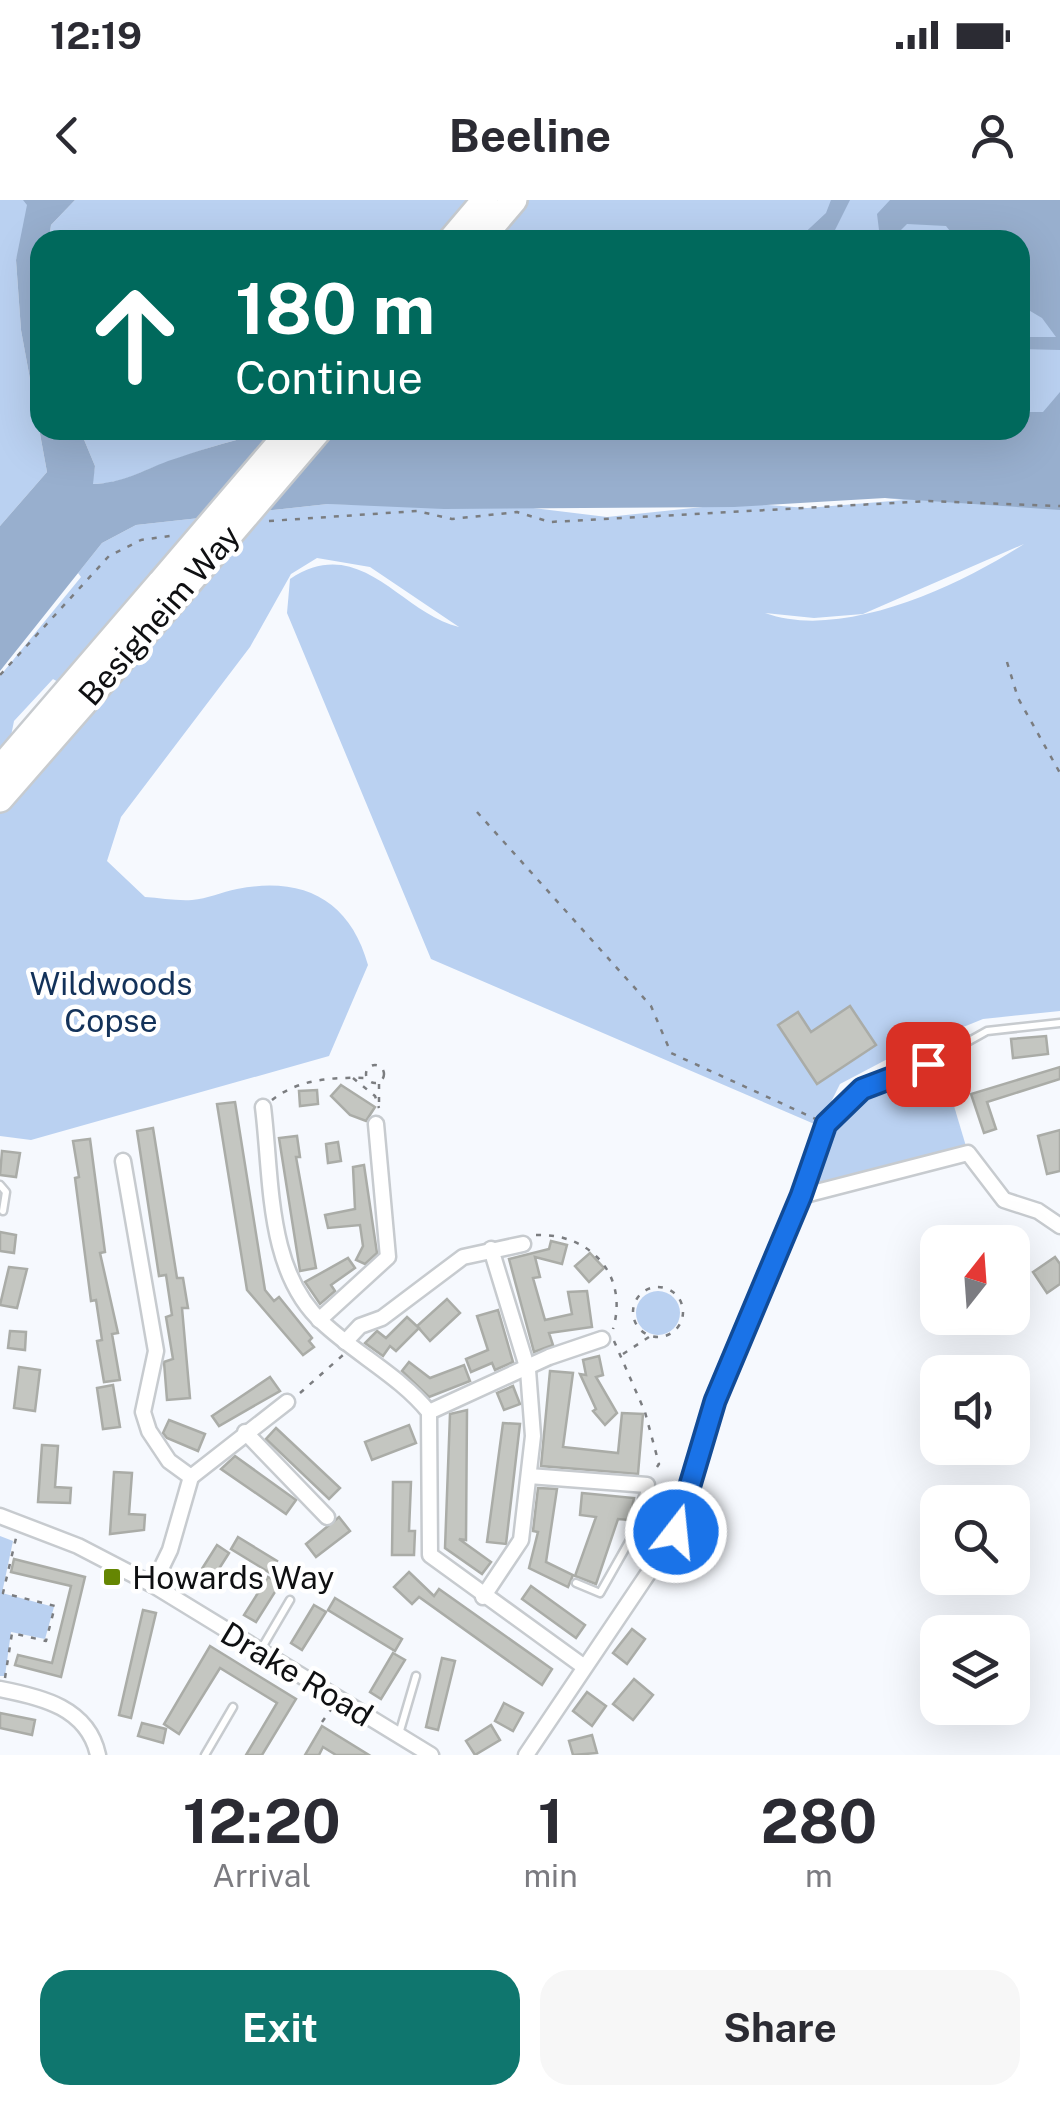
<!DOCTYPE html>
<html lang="en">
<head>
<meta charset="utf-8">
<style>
  body { margin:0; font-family:"Public Sans",sans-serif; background:#f7f7f7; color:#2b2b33; height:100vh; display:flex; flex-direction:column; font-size:38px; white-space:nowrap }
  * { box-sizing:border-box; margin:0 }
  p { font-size:32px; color:#7c7c81 }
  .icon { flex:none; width:55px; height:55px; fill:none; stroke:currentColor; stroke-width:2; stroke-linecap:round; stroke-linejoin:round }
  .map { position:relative; height:1555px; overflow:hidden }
  .drawer { display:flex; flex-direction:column; background:#fff; flex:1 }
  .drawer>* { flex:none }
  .guide { position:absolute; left:30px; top:30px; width:1000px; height:210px; border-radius:30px; box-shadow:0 10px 40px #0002; background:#00695c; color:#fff; overflow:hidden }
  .needle { width:65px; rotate:17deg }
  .buttons { position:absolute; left:920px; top:1025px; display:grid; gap:20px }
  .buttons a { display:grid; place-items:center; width:110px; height:110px; border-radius:20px; background:#fff; box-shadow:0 10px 40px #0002; font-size:50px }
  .pin { position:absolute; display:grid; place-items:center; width:85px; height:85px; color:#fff; margin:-42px; border-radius:20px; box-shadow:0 5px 15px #0006 }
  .me { position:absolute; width:110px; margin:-55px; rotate:16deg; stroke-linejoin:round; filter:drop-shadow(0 0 8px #0008) }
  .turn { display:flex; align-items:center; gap:35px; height:210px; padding:0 40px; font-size:45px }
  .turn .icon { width:130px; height:130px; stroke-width:2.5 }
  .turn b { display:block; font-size:70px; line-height:85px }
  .eta { display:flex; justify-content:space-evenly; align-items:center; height:170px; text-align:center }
  .eta b { font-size:60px; font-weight:700; line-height:70px }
  .cta { display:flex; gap:20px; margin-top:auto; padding:20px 40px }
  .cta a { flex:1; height:115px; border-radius:30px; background:#0f766e; color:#fff; font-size:40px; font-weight:700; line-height:115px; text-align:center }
  .cta a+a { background:#f7f7f7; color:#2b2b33 }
  .status { display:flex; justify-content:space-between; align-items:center; height:70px; padding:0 50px; background:#fff; direction:ltr }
  .status svg { height:28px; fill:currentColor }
  header { display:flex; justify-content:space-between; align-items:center; height:130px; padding:0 40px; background:#fff; font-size:45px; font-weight:700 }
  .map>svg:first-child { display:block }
  .green { fill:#bad1f1; fill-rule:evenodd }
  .water { fill:#98afce }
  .building { fill:#c4c6c1; stroke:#aaaca7; stroke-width:2.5 }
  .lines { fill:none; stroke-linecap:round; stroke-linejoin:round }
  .lane-casing { stroke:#c7cbcf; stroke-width:11 }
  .street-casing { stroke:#c7cbcf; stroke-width:19 }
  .highway-casing { stroke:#c7cbcf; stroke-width:30 }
  .path { stroke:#7b7d80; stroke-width:2.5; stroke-dasharray:5 8; stroke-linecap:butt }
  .lane { stroke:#fff; stroke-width:6 }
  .street { stroke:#fff; stroke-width:14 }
  .highway { stroke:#fff; stroke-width:25 }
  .highway-bridge-casing { stroke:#c7cbcf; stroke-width:30; stroke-linecap:butt }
  .highway-bridge { stroke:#fff; stroke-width:25 }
  .route-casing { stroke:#114b97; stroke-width:25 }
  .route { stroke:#1a73e8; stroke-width:18 }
  .poi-dot { fill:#658602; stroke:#fff; stroke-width:4 }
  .labels { text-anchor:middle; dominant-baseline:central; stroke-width:9; stroke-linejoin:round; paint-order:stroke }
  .street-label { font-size:32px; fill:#0f1012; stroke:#fff }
  .park-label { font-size:32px; fill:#13325a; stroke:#fff }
  .poi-label { font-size:32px; fill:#0f1012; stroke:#fff; text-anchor:start }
</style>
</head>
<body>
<div class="status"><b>12:19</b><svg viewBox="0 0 49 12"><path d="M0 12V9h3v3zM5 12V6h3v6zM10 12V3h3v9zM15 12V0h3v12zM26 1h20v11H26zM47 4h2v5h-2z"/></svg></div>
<header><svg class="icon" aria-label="back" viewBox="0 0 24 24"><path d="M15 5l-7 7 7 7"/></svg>Beeline<svg class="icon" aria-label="person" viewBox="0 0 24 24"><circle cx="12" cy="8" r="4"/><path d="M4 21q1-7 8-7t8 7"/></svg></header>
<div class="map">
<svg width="1060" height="1555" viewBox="0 0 1060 1555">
  <rect width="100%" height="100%" fill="#f6f9fe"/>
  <g class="green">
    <path d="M0 0H37L16 60 21 130 47 272 0 326Z"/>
    <path d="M75 0H1060V267L1020 230V40H49L51 25Z"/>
    <path d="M80 230H284C244 236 206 248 168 262 141 271 122 284 92 284L95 266Z"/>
    <path d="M885 298 1060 303V811L983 819 897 854 840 884 819 926 431 759 287 413 290 379C361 332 401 414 459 427L370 367 317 358 291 374 250 447 121 617 107 661 145 697C160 698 177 701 192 700 207 699 222 692 237 689 303 676 350 700 368 765L329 856 31 940 0 936V611L114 479 60 483 53 479 14 521 10 541 0 553V476L81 377 78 373 102 343 136 325 328 304 525 307 607 317 741 303 807 308 904 300ZM1024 344C959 386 842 441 765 413L814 418 863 414Z"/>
    <path d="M940 859 968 953 816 987 834 925 863 894Z"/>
    <circle cx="658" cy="1113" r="22"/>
    <path d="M0 1336 13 1341 2 1393 54 1407 45 1439 11 1432 5 1476H0Z"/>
  </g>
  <g class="water">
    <path d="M23 0H75L51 25 49 40H40V230H80L95 266 93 284C122 283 142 271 168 261 206 248 244 236 284 230H1020V212H1043L1060 192V310L885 298 734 307 444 309 328 304 136 325 102 343 0 471V326L47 272 21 130 16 60 27 5Z"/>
    <path d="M831 0H850L830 40H797L826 13Z"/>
    <path d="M890 0H1060V150L1020 149V137H1056L1042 118 1020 105V40H957L946 26 907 24 891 40H861L879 30 877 14Z"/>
  </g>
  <g class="building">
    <path d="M850 806 876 845 817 884 778 825 798 812 811 832Z"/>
    <path d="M1046 836 1048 854 1013 858 1011 839Z"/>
    <path d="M1060 867V879L987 902 996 929 984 933 971 894Z"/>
    <path d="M341 885 375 907 366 921 350 915 331 896Z"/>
    <path d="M317 890 318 904 300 906 299 891Z"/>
    <path d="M235 902 265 1090 274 1101 279 1097 312 1138 309 1141 314 1147 303 1155 247 1090 217 904Z"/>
    <path d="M153 928 177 1078H183L188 1108H182L190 1198 167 1200 164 1162 173 1159 166 1117 172 1115 166 1075 159 1076 137 931Z"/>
    <path d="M1060 930V971L1047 974 1038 936Z"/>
    <path d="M297 936 300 957H296L316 1068 300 1071 279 938Z"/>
    <path d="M90 939 105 1052 100 1053 118 1133 112 1134 120 1180 104 1182 97 1141 102 1140 96 1100 91 1101 75 978 79 977 73 941Z"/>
    <path d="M338 942 341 961 328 963 326 944Z"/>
    <path d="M2 951 20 953 16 977 0 975Z"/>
    <path d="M364 965 377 1053 365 1064 356 1060 363 1046 360 1025 328 1028 325 1015 355 1009 353 967Z"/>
    <path d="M0 1032 16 1035 14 1053 0 1051Z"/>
    <path d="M551 1041 567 1045 562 1064 535 1057 540 1077 533 1078 545 1120 572 1114 568 1092 587 1091 592 1127 549 1133 553 1145 534 1152 509 1059 549 1049Z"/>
    <path d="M590 1053 604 1068 589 1082 575 1066Z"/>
    <path d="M1055 1057 1060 1064V1084L1047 1093 1033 1072Z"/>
    <path d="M348 1058 355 1068 331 1085 335 1091 320 1104 305 1082Z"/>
    <path d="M9 1067 27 1069 17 1108 0 1105Z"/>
    <path d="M447 1099 460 1113 430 1141 417 1126Z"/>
    <path d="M498 1110 513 1162 495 1170 492 1163 471 1172 466 1159 488 1150 477 1116Z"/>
    <path d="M407 1117 419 1128 396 1151 390 1146 383 1156 365 1143 377 1131 386 1138Z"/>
    <path d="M10 1131 26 1132 25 1150 8 1148Z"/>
    <path d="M599 1156 603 1175 596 1177 617 1213 605 1225 593 1211 596 1209 580 1174 586 1175 583 1160Z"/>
    <path d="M409 1162 430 1178 464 1165 470 1181 429 1197 402 1171Z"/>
    <path d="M19 1167 40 1170 35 1211 14 1208Z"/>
    <path d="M550 1171 573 1173 563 1247 618 1253 622 1213 643 1214 638 1274 541 1266Z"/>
    <path d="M270 1177 280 1191 219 1226 212 1216Z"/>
    <path d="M113 1185 120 1227 103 1229 97 1188Z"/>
    <path d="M513 1186 520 1204 504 1210 497 1193Z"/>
    <path d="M467 1210 466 1340 459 1339 491 1362 482 1374 445 1348 450 1214Z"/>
    <path d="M169 1220 205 1234 198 1251 167 1238 163 1233Z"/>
    <path d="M503 1223 520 1224 506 1344 487 1342Z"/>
    <path d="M409 1225 416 1243 372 1260 365 1242Z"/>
    <path d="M276 1228 340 1288 329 1299 266 1239Z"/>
    <path d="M42 1245 58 1246 55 1287 71 1288 70 1303 38 1302Z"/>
    <path d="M235 1256 296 1300 286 1314 221 1269Z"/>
    <path d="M114 1272 132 1273 129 1314 145 1315 144 1330 110 1334Z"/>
    <path d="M393 1282H411L409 1331H415L414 1355H392Z"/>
    <path d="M538 1288 557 1289 546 1362 573 1375 568 1387 529 1368 538 1332 533 1331Z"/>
    <path d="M582 1293 634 1298 629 1320 618 1319 596 1384 575 1376 596 1317 580 1315Z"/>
    <path d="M339 1317 350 1331 316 1357 306 1344Z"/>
    <path d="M238 1337 277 1361 270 1373 231 1349Z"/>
    <path d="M217 1345 229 1353 205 1391 193 1383Z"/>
    <path d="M14 1359 85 1377 61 1477 15 1465 18 1455 52 1463 71 1386 11 1372Z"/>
    <path d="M409 1372 434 1396 439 1389 552 1469 542 1485 419 1397 412 1404 394 1387Z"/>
    <path d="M268 1377 280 1384 256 1422 244 1415Z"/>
    <path d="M531 1386 585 1425 576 1438 522 1399Z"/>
    <path d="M335 1398 402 1439 395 1451 328 1410Z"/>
    <path d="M314 1405 326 1412 302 1450 291 1443Z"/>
    <path d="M143 1410 156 1413 131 1518 119 1515Z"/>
    <path d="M632 1429 645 1439 627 1464 613 1453Z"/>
    <path d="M210 1446 296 1499 262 1555H246L277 1503 220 1468 179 1534 164 1524Z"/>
    <path d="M393 1453 405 1460 381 1499 370 1492Z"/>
    <path d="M442 1458 455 1461 438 1530 426 1527Z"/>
    <path d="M634 1479 653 1495 633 1520 613 1504Z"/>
    <path d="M587 1492 606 1506 592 1526 573 1511Z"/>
    <path d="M504 1503 523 1513 513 1531 495 1521Z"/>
    <path d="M0 1513 35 1520 32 1535 0 1528Z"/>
    <path d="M142 1523 166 1529 163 1543 138 1536Z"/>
    <path d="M491 1525 500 1540 475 1555 466 1541Z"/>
    <path d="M322 1526 369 1555H336L323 1547 319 1555H305Z"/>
    <path d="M592 1535 597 1553 573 1555 569 1541Z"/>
  </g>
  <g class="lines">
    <g class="lane-casing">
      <g id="lane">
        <path d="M0 985 6 992 3 1011"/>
        <path d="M801 996 826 924 862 889 928 864 987 831 1060 823"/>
        <path d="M576 1383 600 1393 630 1340 646 1286"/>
        <path d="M260 1451 290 1400"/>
        <path d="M399 1534 416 1476"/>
        <path d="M205 1555 233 1507"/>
      </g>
    </g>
    <g class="street-casing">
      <g id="street">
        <path d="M263 907C272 978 266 1072 323 1123 356 1154 401 1177 429 1212L430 1355 583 1466"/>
        <path d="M123 961 156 1151 143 1212 149 1231 169 1261 191 1277 170 1350 153 1385"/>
        <path d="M319 1120 388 1057 376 924"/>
        <path d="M345 1142 360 1126 382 1118 463 1057 523 1044"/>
        <path d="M429 1212 549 1157 602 1139"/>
        <path d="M245 1232 327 1317"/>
        <path d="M529 1276 647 1285"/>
        <path d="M191 1277 287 1202"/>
        <path d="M0 1316 78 1346 153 1385 431 1555"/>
        <path d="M483 1397 521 1340 533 1236 528 1170 491 1049"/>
        <path d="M0 1489C42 1497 88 1508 98 1555"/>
        <path d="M526 1555 676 1332 715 1201 801 996 968 953 1004 1000 1038 1011 1060 1026"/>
      </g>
    </g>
    <g class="highway-casing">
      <g id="highway">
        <path d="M451 40 485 0"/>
        <path d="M480 40 514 0"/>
        <path d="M0 569 161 382"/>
        <path d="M0 599 179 394"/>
      </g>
    </g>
    <g class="path">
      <path d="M269 321 417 311 452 319 517 312 550 322 929 301 1060 306"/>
      <path d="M1007 462 1018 498 1060 573"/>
      <path d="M0 475 109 356 141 340 177 335"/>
      <path d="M477 612 651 806 671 853 818 920"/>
      <circle cx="375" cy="874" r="9"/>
      <path d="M353 878 375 896 379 908"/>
      <path d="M379 884V910"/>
      <path d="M272 900C298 879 333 877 366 878"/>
      <path d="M536 1035C590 1033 629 1075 613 1129"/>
      <circle cx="658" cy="1112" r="25"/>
      <path d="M614 1141 645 1212 659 1264 653 1273"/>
      <path d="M623 1154 649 1137"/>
      <path d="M300 1193 343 1155"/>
      <path d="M5 1478 12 1433 46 1441 55 1406 3 1393 16 1338"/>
      <path d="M322 1522 332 1508"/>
    </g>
    <use href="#lane" class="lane"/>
    <use href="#street" class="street"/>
    <use href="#highway" class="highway"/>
    <g class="highway-bridge-casing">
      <g id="highway-bridge">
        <path d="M161 382 291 230"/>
        <path d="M179 394 319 230"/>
      </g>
    </g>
    <use href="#highway-bridge" class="highway-bridge"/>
  </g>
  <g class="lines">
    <g class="route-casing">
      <path id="route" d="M676 1332 715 1201 801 996 826 924 862 889 928 864"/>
    </g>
    <use href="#route" class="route"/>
  </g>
  <rect class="poi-dot" x="102" y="1367" width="20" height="20" rx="5"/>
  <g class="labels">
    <g class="street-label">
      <text transform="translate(159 415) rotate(-49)">Besigheim Way</text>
      <text transform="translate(297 1474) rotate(31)">Drake Road</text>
    </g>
    <g class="park-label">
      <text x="111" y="783">Wildwoods<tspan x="111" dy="37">Copse</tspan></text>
    </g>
    <g class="poi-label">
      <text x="132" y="1377">Howards Way</text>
    </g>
  </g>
</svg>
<div class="buttons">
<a><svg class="needle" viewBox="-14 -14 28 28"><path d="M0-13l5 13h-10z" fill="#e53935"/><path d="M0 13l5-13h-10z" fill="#7c7c81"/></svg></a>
<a><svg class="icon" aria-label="sound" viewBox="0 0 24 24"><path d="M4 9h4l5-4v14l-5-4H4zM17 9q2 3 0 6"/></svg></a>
<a><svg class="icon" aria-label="search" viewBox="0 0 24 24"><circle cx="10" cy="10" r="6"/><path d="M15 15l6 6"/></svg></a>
<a><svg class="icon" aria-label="layers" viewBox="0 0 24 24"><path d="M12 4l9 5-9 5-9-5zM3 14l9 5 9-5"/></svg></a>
</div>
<div class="pin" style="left:928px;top:864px;background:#d93025"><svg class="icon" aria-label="arrive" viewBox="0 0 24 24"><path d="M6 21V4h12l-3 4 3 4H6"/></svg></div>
<svg class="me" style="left:676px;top:1332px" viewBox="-20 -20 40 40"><circle r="17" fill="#1a73e8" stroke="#fff" stroke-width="3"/><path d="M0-11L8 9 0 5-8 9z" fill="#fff"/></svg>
<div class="guide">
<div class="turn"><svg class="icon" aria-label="ahead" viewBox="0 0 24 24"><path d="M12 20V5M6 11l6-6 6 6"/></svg><div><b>180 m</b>Continue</div></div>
</div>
</div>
<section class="drawer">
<div class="eta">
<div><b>12:20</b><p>Arrival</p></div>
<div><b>1</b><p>min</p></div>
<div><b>280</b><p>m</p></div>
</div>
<div class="cta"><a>Exit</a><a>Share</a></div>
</section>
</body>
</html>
